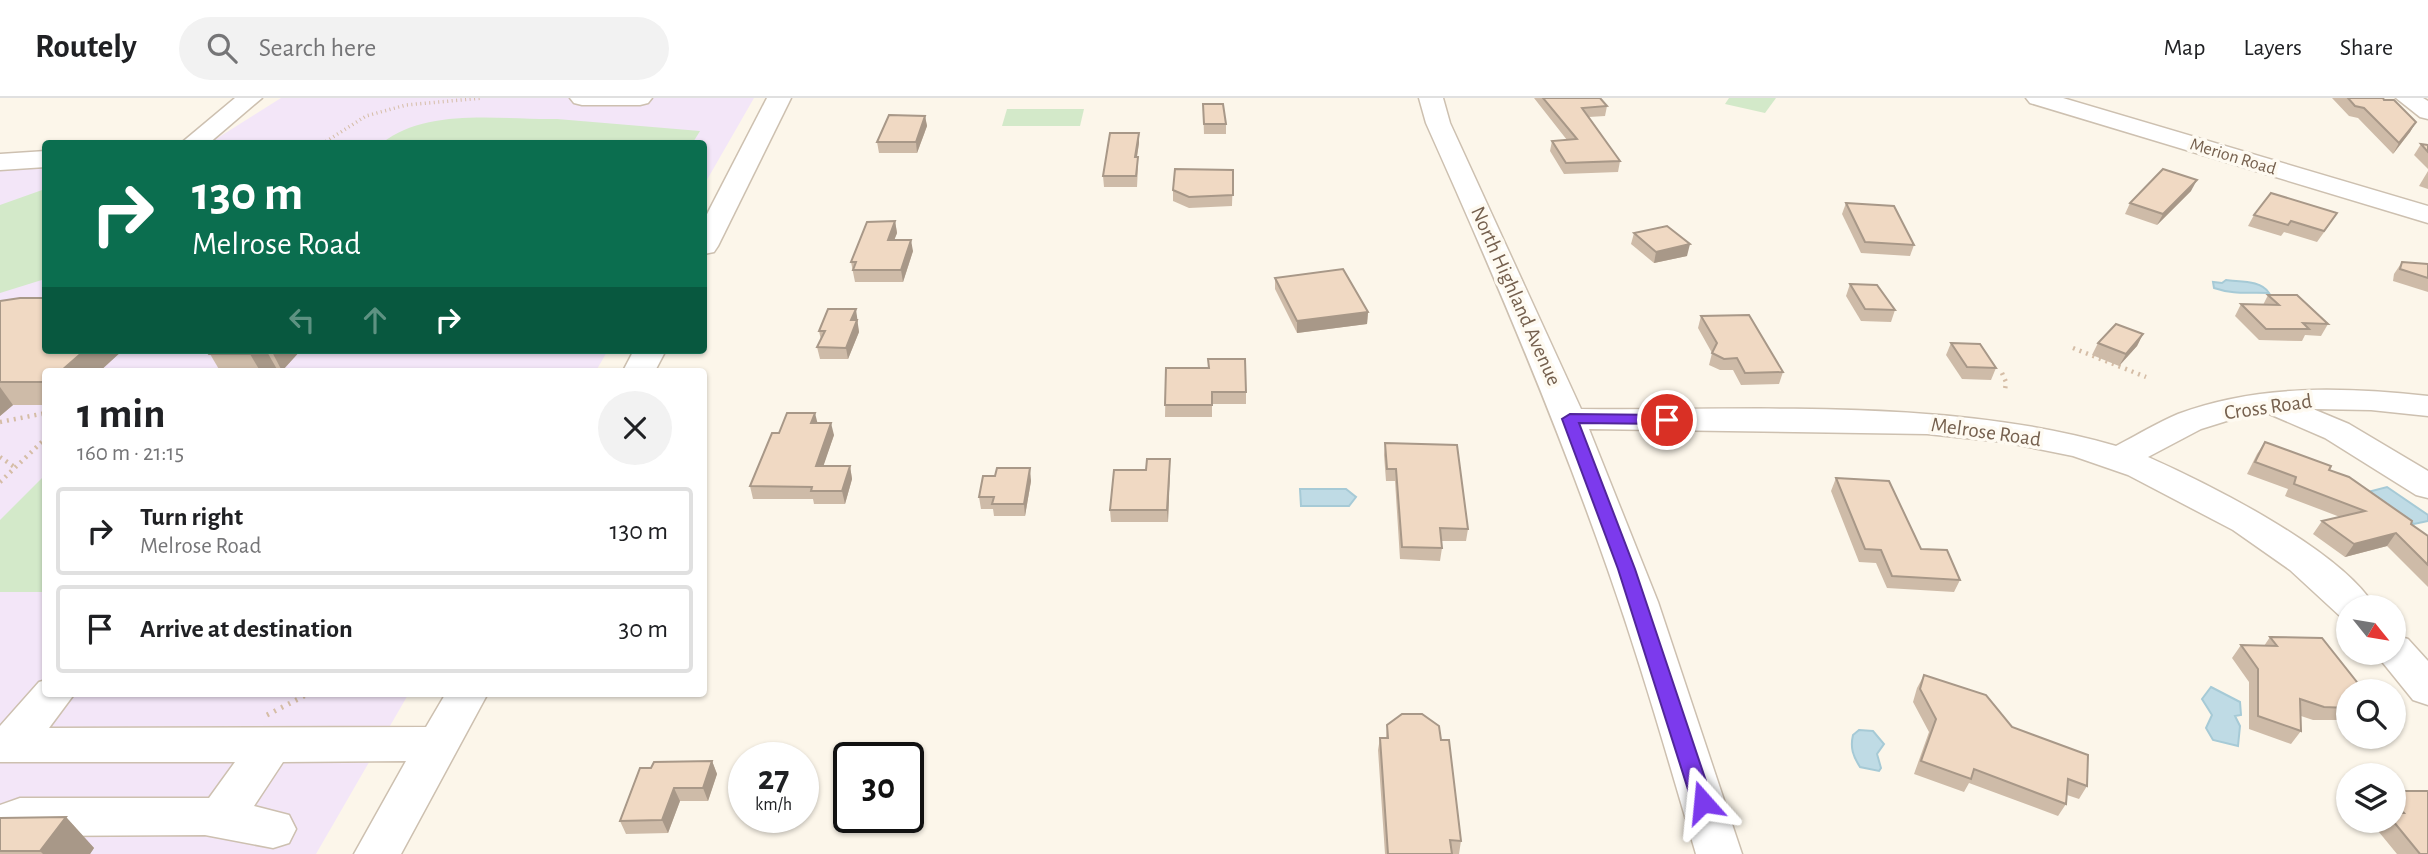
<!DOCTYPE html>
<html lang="en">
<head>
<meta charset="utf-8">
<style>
  body { margin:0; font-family:"Alegreya Sans",sans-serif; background:#f2f2f2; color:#202124; height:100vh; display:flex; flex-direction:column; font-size:26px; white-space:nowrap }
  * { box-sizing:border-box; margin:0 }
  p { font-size:23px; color:#757577 }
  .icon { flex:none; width:38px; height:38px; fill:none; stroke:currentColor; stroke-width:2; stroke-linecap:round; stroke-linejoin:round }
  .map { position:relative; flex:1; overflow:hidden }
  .details { position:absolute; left:42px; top:270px; width:665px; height:329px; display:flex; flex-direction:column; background:#fff; border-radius:7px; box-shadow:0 2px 5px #0004 }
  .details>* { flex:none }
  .banner { position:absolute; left:42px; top:42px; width:665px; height:214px; border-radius:7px; box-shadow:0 2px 5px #0004; background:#0b6e4f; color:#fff; overflow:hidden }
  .needle { width:46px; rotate:120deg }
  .buttons { position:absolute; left:2336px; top:497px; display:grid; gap:14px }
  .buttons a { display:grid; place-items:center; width:70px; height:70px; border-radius:50%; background:#fff; box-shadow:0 2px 5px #0004; font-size:35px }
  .speed { position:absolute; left:728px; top:644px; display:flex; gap:14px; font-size:35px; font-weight:700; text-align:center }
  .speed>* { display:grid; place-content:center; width:91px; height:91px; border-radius:50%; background:#fff; box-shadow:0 2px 5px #0004; line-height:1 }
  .speed small { font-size:18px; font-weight:400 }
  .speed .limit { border:4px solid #111; border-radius:10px; background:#fff; color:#111 }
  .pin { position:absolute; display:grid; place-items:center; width:60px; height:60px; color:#fff; margin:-30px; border:4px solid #fff; border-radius:50%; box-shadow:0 2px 7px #0007 }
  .me { position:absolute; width:77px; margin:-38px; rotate:342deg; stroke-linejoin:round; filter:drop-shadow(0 0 5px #0008) }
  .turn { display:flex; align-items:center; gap:24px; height:147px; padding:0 35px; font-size:32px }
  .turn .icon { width:91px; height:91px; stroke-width:2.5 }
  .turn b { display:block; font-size:49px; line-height:60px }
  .lanes { display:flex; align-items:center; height:66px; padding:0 35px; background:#0003; justify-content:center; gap:35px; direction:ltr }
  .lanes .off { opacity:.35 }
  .round { display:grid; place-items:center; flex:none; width:74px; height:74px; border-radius:37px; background:#f2f2f2 }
  .summary { display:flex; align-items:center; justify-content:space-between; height:119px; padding:0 35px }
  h1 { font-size:42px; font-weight:700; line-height:52px }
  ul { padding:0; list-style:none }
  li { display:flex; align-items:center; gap:21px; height:88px; margin:0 14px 10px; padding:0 21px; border:4px solid #e0e0e0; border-radius:7px }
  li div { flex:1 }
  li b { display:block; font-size:26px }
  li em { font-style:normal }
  header { display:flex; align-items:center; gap:42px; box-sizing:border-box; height:98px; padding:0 35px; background:#fff; border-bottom:2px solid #e0e0e0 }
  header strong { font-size:33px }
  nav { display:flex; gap:38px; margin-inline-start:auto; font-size:24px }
  .search { width:490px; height:63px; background:#f2f2f2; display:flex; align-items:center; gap:18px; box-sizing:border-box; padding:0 24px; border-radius:38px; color:#757577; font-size:26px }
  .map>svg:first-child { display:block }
  .education { fill:#f3e6f8 }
  .green { fill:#d3e9c9 }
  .water { fill:#bfdbe5; stroke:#a6cad6; stroke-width:2 }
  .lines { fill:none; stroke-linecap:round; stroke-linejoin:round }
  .minor-casing { stroke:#cdc0b0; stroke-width:3 }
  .path-far2 { stroke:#d5bda6; stroke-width:3.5; stroke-dasharray:1 3.5; stroke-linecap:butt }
  .path-far1 { stroke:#d5bda6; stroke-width:4.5; stroke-dasharray:2 5; stroke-linecap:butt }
  .path { stroke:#d5bda6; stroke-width:5; stroke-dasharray:2 6; stroke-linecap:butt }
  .minor { fill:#fff; fill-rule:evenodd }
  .wall { fill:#cebba8 }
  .shaded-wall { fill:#a89888 }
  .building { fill:#f0d9c3; stroke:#a89888; stroke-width:2 }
  .route { fill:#7c3aed; stroke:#51269a; stroke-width:2 }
  .labels { text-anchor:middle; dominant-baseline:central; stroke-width:7; stroke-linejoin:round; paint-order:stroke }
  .far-street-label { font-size:18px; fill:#75604e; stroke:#fefaf1 }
  .street-label { font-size:21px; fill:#75604e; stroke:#fefaf1 }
</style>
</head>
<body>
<header>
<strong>Routely</strong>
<div class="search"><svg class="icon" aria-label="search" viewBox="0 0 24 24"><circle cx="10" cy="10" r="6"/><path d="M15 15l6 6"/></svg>Search here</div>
<nav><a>Map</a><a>Layers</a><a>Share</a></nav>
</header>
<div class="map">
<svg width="2428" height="756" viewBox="0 0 2428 756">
  <rect width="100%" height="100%" fill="#fcf6ea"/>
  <g class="education">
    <path d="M281 0H754L704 87V46H208Z"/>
    <path d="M45 70 46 252H608L596 273H46V595H409L316 756H0V72Z"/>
  </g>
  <g class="green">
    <path d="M1729 0H1776L1765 15 1725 6Z"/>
    <path d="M1007 11H1084L1080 28H1002Z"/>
    <path d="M557 21 700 33 692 46 382 45C428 9 501 22 557 21Z"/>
    <path d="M45 91V181L0 195V107Z"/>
    <path d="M45 377V494H0V422Z"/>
  </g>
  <g class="water">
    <path d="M2226 182C2240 184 2261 182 2269 195 2247 194 2235 197 2214 190L2213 184 2222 185Z"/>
    <path d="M2387 389 2428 417V423L2414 426 2368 394Z"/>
    <path d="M1300 391H1346L1356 399 1349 408H1301Z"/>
    <path d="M2211 589 2240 604 2241 617 2235 618 2240 628 2238 648 2213 642 2206 630 2212 617 2202 601Z"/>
    <path d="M1859 632 1873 633 1884 646 1877 656 1881 670 1879 673 1860 669C1853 658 1850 650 1853 637Z"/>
  </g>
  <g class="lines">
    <g class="minor-casing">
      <g id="minor">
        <path d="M235 0H262L208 46H180Z"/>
        <path d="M570 0H652L648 5 640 7H582L574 5Z"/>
        <path d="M767 0H791L718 148 714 154 704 156V122Z"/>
        <path d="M1419 0H1443L1450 25 1581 311C1755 313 1948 299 2116 348 2137 337 2157 325 2178 316 2258 286 2345 289 2428 298V318L2371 312 2313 311 2349 326 2428 373V400L2416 397 2325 340 2267 315 2233 321 2201 331 2148 359C2209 386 2341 452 2375 509H2348V521L2341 519 2290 472 2233 432 2128 377 2073 358 2004 344 1927 336 1589 331 1658 504 1742 756H1696C1668 661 1641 566 1608 472 1555 320 1492 172 1426 25Z"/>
        <path d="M2026 0H2063L2428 108V125L2030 5Z"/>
        <path d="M2396 0H2423L2428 3V21L2420 19Z"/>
        <path d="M46 53V69L0 72V56Z"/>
        <path d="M634 252H666L655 273H623Z"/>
        <path d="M2394 537 2408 541 2428 563V607L2413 602 2375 555H2394Z"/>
        <path d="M46 582V595H75L49 630 426 629 446 595H488L401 756H354L406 663 283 664 254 708 289 717 296 731 289 745 273 750 205 737 22 738 0 746V707L20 700H209L235 664H0V628L39 584Z"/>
      </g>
    </g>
    <path class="path-far2" d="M322 46 366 18 406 7 483 0"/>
    <g class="path-far1">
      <path d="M2073 250 2146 279"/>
      <path d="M2002 275 2006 284 2005 292"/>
      <path d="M0 324 46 315"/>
      <path d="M0 359 16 370"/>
      <path d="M0 384 46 340"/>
    </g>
    <path class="path" d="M267 617 310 595"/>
    <use href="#minor" class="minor"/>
  </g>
  <g class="wall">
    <path d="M1534 0H1600L1607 8 1605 18 1589 19 1620 63 1618 74 1564 76 1550 53 1552 43 1567 42Z"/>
    <path d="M2332 0H2383L2416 24 2410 34 2393 56 2358 20 2349 18Z"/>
    <path d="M1203 6 1226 26V36H1204Z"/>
    <path d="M925 18 927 28 917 55H879L877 44Z"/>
    <path d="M1139 45 1137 59 1138 70 1137 89H1104L1103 78Z"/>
    <path d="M2421 46 2428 47V71L2414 57Z"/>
    <path d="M1233 72 1232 108 1189 110 1173 103V92Z"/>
    <path d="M2428 73V91L2419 88Z"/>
    <path d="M2191 93 2157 127 2125 116 2130 105Z"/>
    <path d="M1846 105 1914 147 1910 158 1861 155 1842 116Z"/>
    <path d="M2254 117 2330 126 2317 144 2284 134 2281 138 2248 128Z"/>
    <path d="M895 123 897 135 894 142 913 153 903 184H855L851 164Z"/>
    <path d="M1634 135 1687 158 1654 165 1631 146Z"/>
    <path d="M2402 164 2428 166V194L2393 183 2394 176Z"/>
    <path d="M1275 180 1368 214 1367 226 1297 235 1275 191Z"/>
    <path d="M1850 186 1895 212 1891 224 1861 223 1846 198Z"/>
    <path d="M2268 197 2328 226 2321 238 2305 237 2302 243 2259 242 2235 218 2241 206 2263 207Z"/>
    <path d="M0 203 46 252H123L100 273H46V307H13L0 318Z"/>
    <path d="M1701 218 1783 274 1779 286 1741 287 1733 272H1720L1709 267 1712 255 1698 230Z"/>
    <path d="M858 223 857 225 859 234 848 261H820L817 249 821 242 819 233Z"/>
    <path d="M2143 236 2137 248 2119 268 2092 257 2098 245Z"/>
    <path d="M1951 245 1996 270 1991 282 1962 281 1946 257Z"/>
    <path d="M214 252H301L282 273H220L210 256Z"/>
    <path d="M330 252H397L393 256H332Z"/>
    <path d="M1166 270 1246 294V306H1212V319H1165Z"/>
    <path d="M817 325 834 337 823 368H850L852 381 845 406H814L813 401H753L750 388 779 335Z"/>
    <path d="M2265 344 2329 372 2428 438V489L2387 448 2345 459 2313 436 2322 423 2340 419 2285 398 2288 391 2247 376 2257 356Z"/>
    <path d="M1385 345 1468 431 1466 443H1441L1442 450 1440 463 1400 461 1395 383H1386L1384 357Z"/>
    <path d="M1170 361 1168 424H1111L1110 412 1146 372Z"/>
    <path d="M1836 380 1921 451 1960 482 1954 494 1887 490 1876 465 1859 464 1831 393Z"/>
    <path d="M1031 383 1025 418H994L993 411H981L979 399Z"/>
    <path d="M2270 539 2348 597V617L2344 622H2313L2301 618V633L2291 646 2249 631V584L2232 560 2241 547 2264 548Z"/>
    <path d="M1924 577 2012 629 2087 688 2079 701 2067 697 2066 706 2058 718 1969 685 1964 694 1914 676 1929 634 1913 604 1917 590Z"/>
    <path d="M1387 627 1441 642 1461 743 1459 756H1385L1378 652 1380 640H1386Z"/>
    <path d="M712 663 717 676 708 703H680L668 735 626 736 620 723 651 670Z"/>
    <path d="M2394 693 2428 756H2397L2374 728 2379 723H2394Z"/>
    <path d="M66 719 94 750 90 756H0V720Z"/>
  </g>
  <g class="shaded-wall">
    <path d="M925 18 927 28 917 55 916 44Z"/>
    <path d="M2416 24 2410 34 2393 56 2399 45Z"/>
    <path d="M1139 35V45L1135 70V59Z"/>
    <path d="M2197 82 2191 93 2157 127 2163 116Z"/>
    <path d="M895 123 897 135 890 153 888 142Z"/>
    <path d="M911 142 913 153 903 184 901 172Z"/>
    <path d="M1690 146 1687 158 1654 165 1656 154Z"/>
    <path d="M856 211 859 234 848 261 846 250 851 222Z"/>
    <path d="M1368 214 1367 226 1297 235V223Z"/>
    <path d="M2143 236 2137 248 2119 268 2126 256Z"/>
    <path d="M85 252H123L100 273H61Z"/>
    <path d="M254 252H266L278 273H260L250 256Z"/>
    <path d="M271 252H301L282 273Z"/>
    <path d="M0 289 13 307 0 318Z"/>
    <path d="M815 315 818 327 811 325Z"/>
    <path d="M831 325 834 337 819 381 816 368Z"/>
    <path d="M1170 361V373L1168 424 1167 412Z"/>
    <path d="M850 368 852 381 845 406 842 393Z"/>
    <path d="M1030 370 1031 383 1025 418 1024 406Z"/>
    <path d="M2396 435 2387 448 2345 459 2354 446Z"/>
    <path d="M712 663 717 676 708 703 703 690Z"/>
    <path d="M674 690 680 703 668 735 662 722Z"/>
    <path d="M66 719 94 750 90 756H43L40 753Z"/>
  </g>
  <g class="building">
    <path d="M1543 0H1600L1607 8 1582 10 1620 63 1566 65 1552 43 1577 41Z"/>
    <path d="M2348 0H2383L2384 2H2394L2416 24 2399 45 2364 10 2355 8Z"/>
    <path d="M1203 6H1223L1226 26H1204Z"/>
    <path d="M889 17 925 18 916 44H877Z"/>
    <path d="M1110 35H1139L1135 59H1138L1136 78H1103Z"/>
    <path d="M2421 46 2428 47V54Z"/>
    <path d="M1175 71 1233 72V97L1189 99 1173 92Z"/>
    <path d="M2163 71 2197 82 2163 116 2130 105Z"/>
    <path d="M2271 95 2337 115 2324 133 2291 123 2288 127 2254 117Z"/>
    <path d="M1846 105 1894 108 1914 147 1865 144Z"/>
    <path d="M895 123 888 142H911L901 172H853L856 164H851L867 124Z"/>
    <path d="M1667 128 1690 146 1656 154 1634 135Z"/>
    <path d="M2402 164 2428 166V180L2400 171Z"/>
    <path d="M1343 171 1368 214 1297 223 1275 180Z"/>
    <path d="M1850 186 1877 187 1895 212 1865 211Z"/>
    <path d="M2268 197H2297L2328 226 2303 225 2309 231H2266L2241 206 2279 207Z"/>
    <path d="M20 200H46V252H85L61 273H46V284H0V203Z"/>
    <path d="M828 211H856L851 222H857L846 250 817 249 825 233H819Z"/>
    <path d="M1749 217 1783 274 1745 275 1737 260 1724 261 1712 255 1717 245 1701 218Z"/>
    <path d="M2116 226 2143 236 2126 256 2098 245Z"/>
    <path d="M1951 245 1980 246 1996 270 1967 269Z"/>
    <path d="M214 252H254L250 256H210Z"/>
    <path d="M1208 261H1245L1246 294H1212V307H1165L1166 270H1209Z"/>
    <path d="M787 315H815L811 325H831L816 368H850L842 393H811L812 389 750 388 772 335H779Z"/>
    <path d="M2265 344 2331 368 2329 372 2349 379 2412 423 2411 426 2428 438V467L2396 435 2354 446 2322 423 2365 413 2294 386 2296 379 2255 364Z"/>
    <path d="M1385 345 1457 347 1468 431 1440 430 1442 450 1402 449 1396 371H1387Z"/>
    <path d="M1147 361H1170L1167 412H1110L1114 372H1146Z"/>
    <path d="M997 370H1030L1024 406H992L994 399H979L983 378H995Z"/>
    <path d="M1836 380 1889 383 1921 451 1947 452 1960 482 1892 478 1881 452 1865 451Z"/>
    <path d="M2270 539 2322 540 2364 593H2348V597H2344L2348 602V610L2324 609 2300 601 2301 633 2258 618V571L2241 547 2277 548Z"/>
    <path d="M1924 577 1986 597 2012 629 2088 657 2087 688 2068 681 2066 706 1974 671 1971 681 1921 663 1936 621 1920 591Z"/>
    <path d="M1402 616H1422L1439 628 1441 642H1449L1461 743 1450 742 1452 756H1388L1380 640H1388L1387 627Z"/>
    <path d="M712 663 703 690H674L662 722 620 723 640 670H651L654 664Z"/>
    <path d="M2394 693H2428V756H2420L2393 723H2394V715H2404L2394 703Z"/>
    <path d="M66 719 40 753H0V720Z"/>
  </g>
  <path class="route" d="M1570 316 1667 317 1675 322 1667 326 1579 325 1635 471 1713 704 1710 710 1703 713 1695 710 1692 704 1618 471 1562 321Z"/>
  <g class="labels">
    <g class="far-street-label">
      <text transform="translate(2233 59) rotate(17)">Merion Road</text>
    </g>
    <g class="street-label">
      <text transform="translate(1516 198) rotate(66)">North Highland Avenue</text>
      <text transform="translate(2268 309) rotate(-8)">Cross Road</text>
      <text transform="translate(1986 334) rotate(8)">Melrose Road</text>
    </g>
  </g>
</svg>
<div class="buttons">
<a><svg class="needle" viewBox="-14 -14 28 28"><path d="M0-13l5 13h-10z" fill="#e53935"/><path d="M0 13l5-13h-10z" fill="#757577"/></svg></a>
<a><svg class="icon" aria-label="search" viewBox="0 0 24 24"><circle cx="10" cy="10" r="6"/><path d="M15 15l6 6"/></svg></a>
<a><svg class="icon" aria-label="layers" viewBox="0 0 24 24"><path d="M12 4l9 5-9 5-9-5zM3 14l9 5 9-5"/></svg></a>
</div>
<div class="speed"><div>27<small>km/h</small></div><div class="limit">30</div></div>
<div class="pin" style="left:1667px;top:322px;background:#d93025"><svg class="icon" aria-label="arrive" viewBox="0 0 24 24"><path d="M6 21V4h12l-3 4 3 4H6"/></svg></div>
<svg class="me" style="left:1703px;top:704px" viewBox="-20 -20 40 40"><path d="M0-17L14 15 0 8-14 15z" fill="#7c3aed" stroke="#fff" stroke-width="4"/></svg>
<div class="banner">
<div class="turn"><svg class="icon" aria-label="right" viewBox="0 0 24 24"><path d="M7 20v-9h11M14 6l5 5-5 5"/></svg><div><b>130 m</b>Melrose Road</div></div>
<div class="lanes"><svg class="icon off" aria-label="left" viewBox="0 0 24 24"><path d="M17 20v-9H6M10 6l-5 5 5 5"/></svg><svg class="icon off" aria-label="ahead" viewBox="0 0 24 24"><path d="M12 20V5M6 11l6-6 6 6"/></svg><svg class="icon" aria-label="right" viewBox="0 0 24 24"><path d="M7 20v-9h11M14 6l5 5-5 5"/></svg></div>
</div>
<section class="details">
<div class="summary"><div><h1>1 min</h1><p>160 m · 21:15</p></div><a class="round"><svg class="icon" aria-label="close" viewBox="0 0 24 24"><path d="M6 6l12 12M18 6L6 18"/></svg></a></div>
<ul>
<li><svg class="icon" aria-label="right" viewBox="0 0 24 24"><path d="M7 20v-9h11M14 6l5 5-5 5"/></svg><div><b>Turn right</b><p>Melrose Road</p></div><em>130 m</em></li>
<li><svg class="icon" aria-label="arrive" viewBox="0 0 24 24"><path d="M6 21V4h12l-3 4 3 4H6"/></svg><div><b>Arrive at destination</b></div><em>30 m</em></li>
</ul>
</section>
</div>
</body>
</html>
